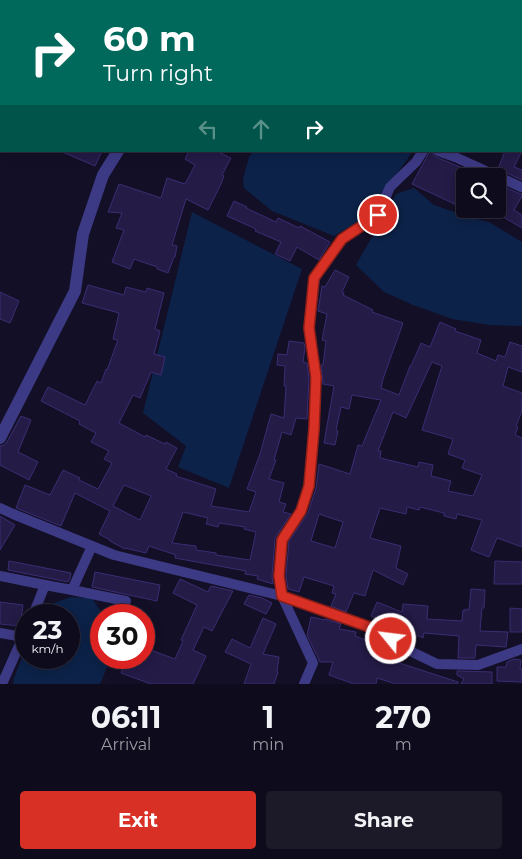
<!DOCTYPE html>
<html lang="en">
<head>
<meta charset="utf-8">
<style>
  body { margin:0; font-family:Montserrat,sans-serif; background:#1c1929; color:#f1f3f6; height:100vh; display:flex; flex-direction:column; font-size:19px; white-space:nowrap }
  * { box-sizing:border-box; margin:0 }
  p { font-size:16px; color:#9b9ba3 }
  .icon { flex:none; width:28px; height:28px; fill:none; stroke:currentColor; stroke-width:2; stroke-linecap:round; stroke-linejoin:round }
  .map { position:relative; height:684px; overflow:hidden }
  .sheet { display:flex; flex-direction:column; background:#0e0b1c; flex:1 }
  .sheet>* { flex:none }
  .top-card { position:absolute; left:0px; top:0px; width:522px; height:152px; box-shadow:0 2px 12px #0003,0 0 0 1px #2e2b3b; background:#00695c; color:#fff; overflow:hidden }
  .fabs { position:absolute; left:456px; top:168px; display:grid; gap:10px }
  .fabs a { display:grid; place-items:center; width:50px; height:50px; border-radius:5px; background:#0e0b1c; box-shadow:0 2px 12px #0003,0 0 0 1px #2e2b3b; font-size:25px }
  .speed { position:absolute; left:15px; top:604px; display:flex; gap:10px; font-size:25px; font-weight:700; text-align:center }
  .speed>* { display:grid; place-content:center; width:65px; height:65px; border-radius:50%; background:#0e0b1c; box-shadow:0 2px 12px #0003,0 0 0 1px #2e2b3b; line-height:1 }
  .speed small { font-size:12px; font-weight:400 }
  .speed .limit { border:8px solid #d22; background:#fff; color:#111 }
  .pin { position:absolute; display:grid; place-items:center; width:42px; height:42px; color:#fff; margin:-21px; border:2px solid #fff; border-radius:50%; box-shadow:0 1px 5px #0007 }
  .me { position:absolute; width:55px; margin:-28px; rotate:299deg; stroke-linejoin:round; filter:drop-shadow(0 0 4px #0008) }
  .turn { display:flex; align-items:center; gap:18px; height:105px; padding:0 20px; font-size:22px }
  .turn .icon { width:65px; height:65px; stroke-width:2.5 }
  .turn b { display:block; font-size:35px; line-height:42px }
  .lanes { display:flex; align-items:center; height:48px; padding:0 20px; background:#0003; justify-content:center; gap:25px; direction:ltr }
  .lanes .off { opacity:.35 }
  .eta { display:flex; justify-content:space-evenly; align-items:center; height:85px; text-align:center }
  .eta b { font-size:30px; font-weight:700; line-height:35px }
  .action { display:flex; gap:10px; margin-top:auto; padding:10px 20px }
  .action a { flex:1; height:58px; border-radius:5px; background:#d93025; color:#fff; font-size:20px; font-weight:700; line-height:58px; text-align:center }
  .action a+a { background:#1c1929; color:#f1f3f6 }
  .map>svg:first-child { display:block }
  .water { fill:#0c2248 }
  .building { fill:#241b47; stroke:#3b2d73; fill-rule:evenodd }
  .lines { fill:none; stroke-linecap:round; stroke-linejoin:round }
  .minor { stroke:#3d3a85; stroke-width:10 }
  .tertiary { stroke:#3d3a85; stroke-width:12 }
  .route-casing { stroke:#8d1f18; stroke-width:12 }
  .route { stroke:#d93025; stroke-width:9 }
</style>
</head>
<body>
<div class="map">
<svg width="522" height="684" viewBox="0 0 522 684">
  <rect width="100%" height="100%" fill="#130f26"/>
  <g class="water">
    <path d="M253 151H412L407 160 364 218 334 236 272 211 244 188 243 179 249 157Z"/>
    <path d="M414 188 434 205 469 217 489 222 522 242V326L489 325 452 319 413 305 384 292 356 265 396 194Z"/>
    <path d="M192 212 302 269 229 488 178 467 186 446 143 413Z"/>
    <path d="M71 597 92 598 103 615H101V658H111L100 684H13L14 678 26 647V658H69V615H39C44 604 61 601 71 597Z"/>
  </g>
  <g class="building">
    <path d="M60 151H102L95 166Z"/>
    <path d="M189 151H216L231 158 222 175 224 176 221 184 208 210 186 199 172 245 177 246 175 257H174L168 273 157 269V267L134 259 130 269 112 262 124 230 116 228 122 213 108 212 119 184 161 198 167 178 185 184 195 165 185 159Z"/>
    <path d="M430 151H431L433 155 436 157 465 169V209L412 184Z"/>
    <path d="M505 151H522L514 167 522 170V180L498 169Z"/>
    <path d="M498 184 518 193 522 194V196L514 210 522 215V228L498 214Z"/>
    <path d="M234 201 247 207 246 208 276 222 278 218 299 228 300 226 330 242 319 260 297 247 290 261 275 254 281 242 255 231 256 229 227 216Z"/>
    <path d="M335 270 349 277 342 292 344 293 343 295 373 310 372 312 403 323 383 379 381 388 399 395 410 366H411L421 343 430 347 440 322 456 329 455 331 481 340 477 353 496 361 498 355 505 357 510 342 522 346V372L508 367 503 386 522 393V411L516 426 518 427 515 435 522 438V547L497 538 489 557 471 550 482 520 457 514 456 519 444 516V513L420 507 419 510 407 507 406 514 380 508 370 538 401 546 396 568 408 574 403 585 373 570 365 596 354 593 346 612 331 606 336 594 332 593 334 586 304 577 299 592 288 589 286 576 289 541 308 513 316 488 319 464 350 474 358 445 362 446 381 400 352 395 349 409 341 407 336 430 338 431 335 445 324 443 334 386 323 384 321 365H323L326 341 322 340 327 314 318 311 322 286 325 287ZM432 362 442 366 422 430 453 439 448 454 465 460 462 468 482 475 473 496 448 491 451 481 431 476 433 465 419 462 418 467 380 458 381 451H378L393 412 406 418ZM319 514 343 522 335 548 311 541Z"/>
    <path d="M88 285 124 295 126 287 146 292 147 288 164 293 155 329 160 331 154 354 165 357 161 375 151 372 140 398 133 395 119 423 145 437 146 435 165 444 166 442 177 448 166 469 177 474 176 476 216 489 211 506 249 512 256 492 247 489 260 454 271 414 284 418 286 386H284L285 366 277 365 278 354 287 355 289 341 304 343 305 348 303 362 307 363 309 377 307 419 296 418 291 435 282 432 274 460H276L269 479 284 483 279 502 286 504 283 512 291 514 275 538 272 576 273 584 257 579 258 576 245 574 246 571 175 558 176 555 149 546 146 553 125 548V549L110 541V540L99 534 110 511 75 493 61 526 16 508 25 485 50 495 63 470 80 478 79 480 98 489 112 463 104 459 109 451 91 442 96 433 79 424 80 421 41 401 48 387 85 405 97 381 101 383 106 369 107 370 118 340 113 339 119 313 82 303ZM124 485 151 496 140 520 113 506ZM183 512 208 518 206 524 218 527 219 523 245 527 244 529 256 532 250 560 216 555V553L196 550V546L172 543Z"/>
    <path d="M0 292 19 301 10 323 0 319Z"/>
    <path d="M21 416 31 420 18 452 38 462 29 480 0 465V446L4 445 7 442Z"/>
    <path d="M0 516 15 525 0 550Z"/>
    <path d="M9 561 71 573 70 578 68 582 8 570Z"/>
    <path d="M495 561 522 562V584H494Z"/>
    <path d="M95 572 160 585 157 601 92 587Z"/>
    <path d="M180 579 208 592 211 586 233 591 212 631 204 627 193 650 206 656 193 684H151L121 673 127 658H144L148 649 175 659 183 641 181 640 197 605 173 593Z"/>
    <path d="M471 589 485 590 484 608H482L480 631 508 632 506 647 476 645 475 658H458L459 636 424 633 423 638 404 630 405 625 388 623 371 616 377 602 402 612 403 604 428 606 427 619 462 621 463 610 465 611V609L469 610Z"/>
    <path d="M249 595 262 598 272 603 266 614 244 604Z"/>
    <path d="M0 602 23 605 20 626 0 624Z"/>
    <path d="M510 608 522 609V632H510Z"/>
    <path d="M311 617 325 620V619L341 624 339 629 356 632 355 636 390 649 387 659 458 682V684H396L377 678 376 684H354L329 675 333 662H320L307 635Z"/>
    <path d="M263 618 276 624 263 654 279 657 277 672H278L274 684H244L251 664 225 652 232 639 250 648Z"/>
    <path d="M514 659 521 660 520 669H522V682L497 681V667H506L507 662Z"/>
    <path d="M457 671 492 672V684H461L464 679 457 675Z"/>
  </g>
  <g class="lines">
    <g class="minor">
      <path d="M453 0 454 1"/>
      <path d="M0 1H1"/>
      <path d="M521 113H522"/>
      <path d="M438 151 455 157 521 187"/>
      <path d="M0 508 13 514 114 555 282 596 375 629 406 649 437 664 478 665 522 649"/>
      <path d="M0 576 45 585"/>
      <path d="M72 590 126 601"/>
      <path d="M33 615 45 585 72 590 92 546"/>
      <path d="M0 633 23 637"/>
      <path d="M2 684 26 630"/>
      <path d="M304 684 313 663 282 596 279 576 282 539 301 511 309 486 314 429 316 377 309 329 315 278 342 239 378 215 390 187 416 162 423 151"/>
    </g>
    <g class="tertiary">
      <path d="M190 1V0"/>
      <path d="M0 438 75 291 83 234 103 175 118 151"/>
    </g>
  </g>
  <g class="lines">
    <g class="route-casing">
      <path id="route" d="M378 215 342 239 314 278 309 328 316 377 314 429 309 486 301 511 282 540 279 576 282 596 375 629 391 639"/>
    </g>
    <use href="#route" class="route"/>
  </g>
</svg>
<div class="fabs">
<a><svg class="icon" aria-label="search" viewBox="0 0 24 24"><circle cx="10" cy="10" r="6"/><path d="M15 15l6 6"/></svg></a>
</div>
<div class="speed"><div>23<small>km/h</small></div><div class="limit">30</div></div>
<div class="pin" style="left:378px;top:215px;background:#d93025"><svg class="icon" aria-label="arrive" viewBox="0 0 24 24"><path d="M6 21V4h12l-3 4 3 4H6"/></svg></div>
<svg class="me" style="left:391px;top:639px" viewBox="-20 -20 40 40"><circle r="17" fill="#d93025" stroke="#fff" stroke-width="3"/><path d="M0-11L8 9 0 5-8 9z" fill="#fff"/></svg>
<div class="top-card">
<div class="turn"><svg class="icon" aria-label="right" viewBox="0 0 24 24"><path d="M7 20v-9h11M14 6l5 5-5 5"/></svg><div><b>60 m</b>Turn right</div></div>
<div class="lanes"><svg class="icon off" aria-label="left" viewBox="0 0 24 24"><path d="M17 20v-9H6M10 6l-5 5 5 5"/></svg><svg class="icon off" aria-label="ahead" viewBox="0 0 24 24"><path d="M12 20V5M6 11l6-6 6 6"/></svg><svg class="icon" aria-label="right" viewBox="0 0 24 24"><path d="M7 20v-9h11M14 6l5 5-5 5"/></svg></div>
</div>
</div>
<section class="sheet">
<div class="eta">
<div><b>06:11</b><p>Arrival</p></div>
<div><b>1</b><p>min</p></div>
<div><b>270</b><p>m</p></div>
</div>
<div class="action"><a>Exit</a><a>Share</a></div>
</section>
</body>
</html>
